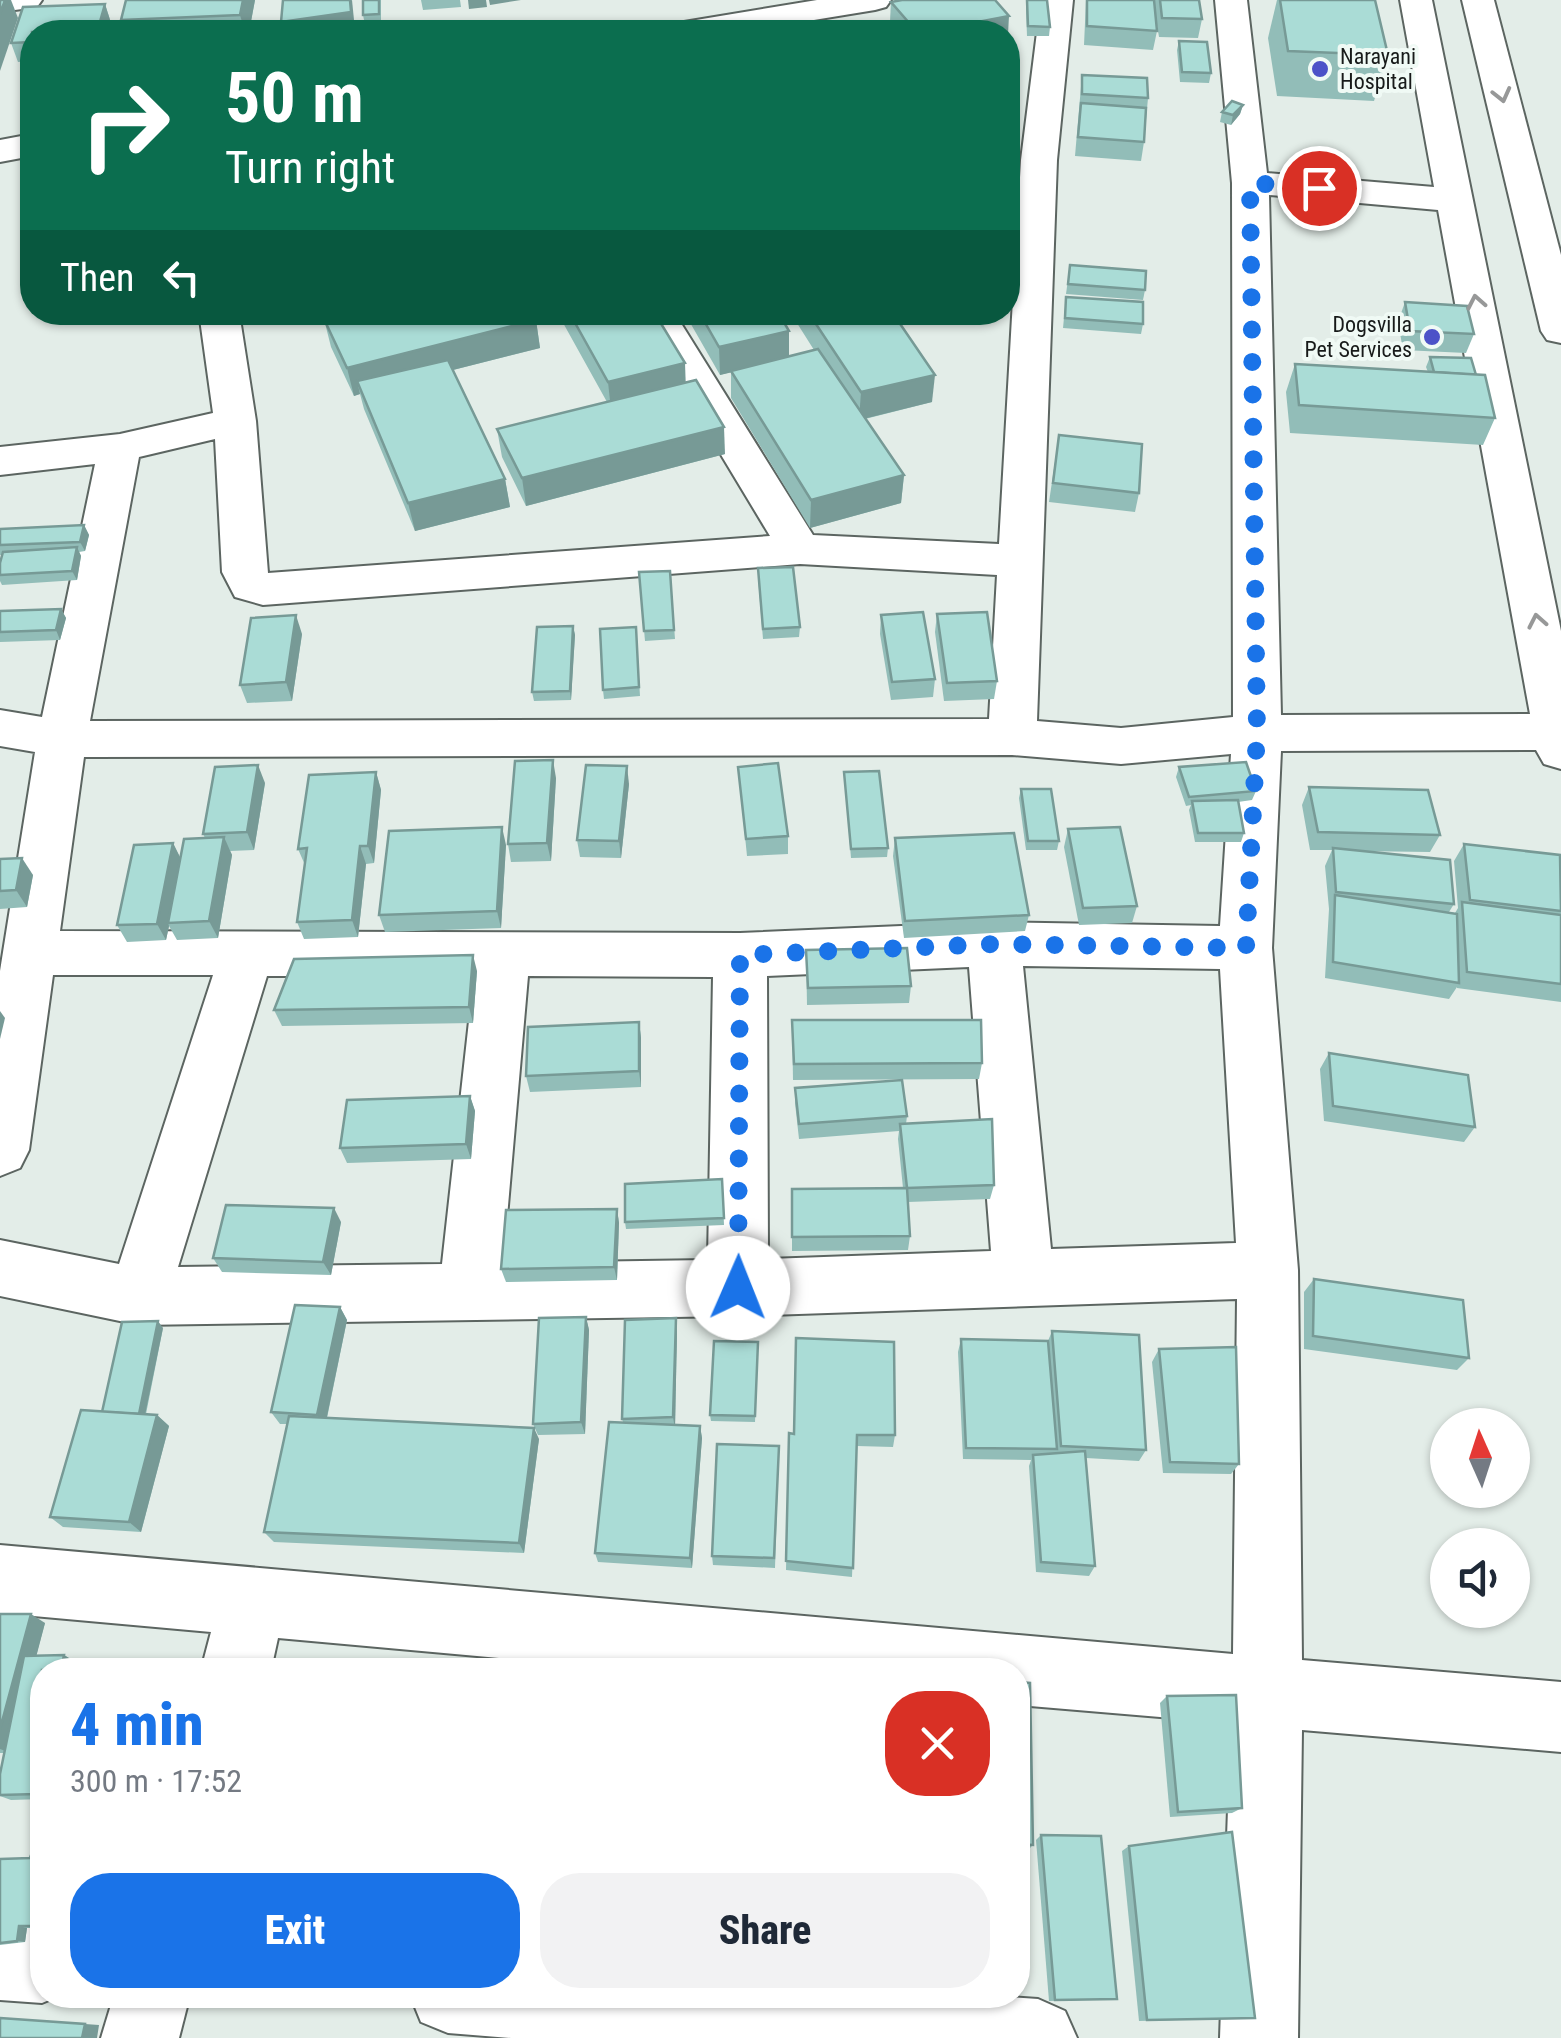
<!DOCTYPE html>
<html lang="en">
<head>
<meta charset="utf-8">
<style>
  body { margin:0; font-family:"Roboto Condensed",sans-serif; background:#f2f2f3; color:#1f2937; height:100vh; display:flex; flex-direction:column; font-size:38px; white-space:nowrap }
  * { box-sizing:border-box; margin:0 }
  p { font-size:32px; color:#747a83 }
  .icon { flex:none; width:55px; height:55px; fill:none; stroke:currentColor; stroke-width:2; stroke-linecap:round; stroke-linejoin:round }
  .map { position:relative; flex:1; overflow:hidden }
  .sheet { position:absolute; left:30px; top:1658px; width:1000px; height:350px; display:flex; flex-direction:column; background:#fff; border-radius:40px; box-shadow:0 2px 8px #0004 }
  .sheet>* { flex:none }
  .hud { position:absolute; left:20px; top:20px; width:1000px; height:305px; border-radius:40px; box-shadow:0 2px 8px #0004; background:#0b6e4f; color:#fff; overflow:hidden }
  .needle { width:65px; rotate:357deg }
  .controls { position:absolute; left:1430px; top:1408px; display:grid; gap:20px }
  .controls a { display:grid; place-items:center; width:100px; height:100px; border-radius:50%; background:#fff; box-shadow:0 2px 8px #0004; font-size:50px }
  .pin { position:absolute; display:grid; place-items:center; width:85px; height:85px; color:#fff; margin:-42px; border:5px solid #fff; border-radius:50%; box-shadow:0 2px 10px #0007 }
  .me { position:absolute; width:110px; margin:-55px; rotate:1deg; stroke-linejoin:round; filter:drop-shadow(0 0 8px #0008) }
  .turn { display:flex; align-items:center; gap:35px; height:210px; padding:0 40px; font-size:45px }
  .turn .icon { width:130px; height:130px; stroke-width:2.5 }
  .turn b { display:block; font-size:70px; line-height:85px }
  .then { display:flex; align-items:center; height:95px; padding:0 40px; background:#0003; gap:20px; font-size:38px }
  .round { display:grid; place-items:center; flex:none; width:105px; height:105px; border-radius:40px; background:#f2f2f3 }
  .headline { display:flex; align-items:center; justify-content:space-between; height:170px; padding:0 40px }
  h1 { font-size:60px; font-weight:800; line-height:75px; color:#1a73e8 }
  .button { display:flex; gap:20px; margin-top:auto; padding:20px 40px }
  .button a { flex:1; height:115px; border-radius:40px; background:#1a73e8; color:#fff; font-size:40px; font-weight:800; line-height:115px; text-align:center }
  .button a+a { background:#f2f2f3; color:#1f2937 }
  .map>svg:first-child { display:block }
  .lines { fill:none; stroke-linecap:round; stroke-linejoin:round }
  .minor-casing { stroke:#5c6561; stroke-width:4 }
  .minor { fill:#fff; fill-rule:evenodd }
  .wall { fill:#92bdb8 }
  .shaded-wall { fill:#779a96 }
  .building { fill:#aadcd6; stroke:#779a96; stroke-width:2.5 }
  .oneway { stroke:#979898 }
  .route { stroke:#1a73e8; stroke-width:18; stroke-dasharray:0 32.4 }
  .poi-dot { fill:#4c52c8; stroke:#f0faf5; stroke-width:4 }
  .labels { text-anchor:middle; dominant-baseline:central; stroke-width:8; stroke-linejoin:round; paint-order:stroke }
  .far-poi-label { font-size:22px; fill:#171a19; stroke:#f0faf5; text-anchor:start }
</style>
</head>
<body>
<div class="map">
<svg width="1561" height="2038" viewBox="0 0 1561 2038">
  <rect width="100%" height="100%" fill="#e3ede8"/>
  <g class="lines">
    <g class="minor-casing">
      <g id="minor">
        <path d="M0 0H42L37 7 0 12Z"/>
        <path d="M817 0H891L886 7 875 10 740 32H667L672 25 684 22Z"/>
        <path d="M1041 0H1073L1057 160 1037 721 1121 728 1233 717 1232 183 1215 0H1247L1267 173 1434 187 1400 0H1432L1561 631V769L1544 764 1536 750 1281 751 1272 948 1298 1270 1302 1660 1561 1682V1752L1302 1730 1298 2038H1220L1231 1723 1018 1705V1670H631L278 1638 271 1670H201L211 1632 0 1613V1545L1233 1654 1237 1299 738 1316 139 1325 0 1296V1240L119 1264 213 975H53L29 1150 20 1168 0 1176V971L35 752 0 746V710L42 717 95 464 0 475V447L120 434 213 413 199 312H239L256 421 268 573 770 536 635 312H674L813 535 999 544 1021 160ZM1269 195 1438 210 1530 714 1281 715ZM215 439 222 572 235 597 263 605 800 564 997 575 989 719 90 721 139 457ZM1231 754 1220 926 994 922 740 933 60 931 84 757 1012 755 1121 764ZM1023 966 1220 969 1236 1243 1051 1249ZM969 967 991 1251 768 1259 767 976ZM267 976H474L442 1264 178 1267ZM528 976 713 977 708 1260 503 1263Z"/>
        <path d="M1462 0H1494L1561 255V343L1547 340 1541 331Z"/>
        <path d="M32 134V156L0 162V140Z"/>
        <path d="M0 1924 42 1927V1995H61L42 2003 0 2000Z"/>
        <path d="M114 1995H190L179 2038H101Z"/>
        <path d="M410 1995H980L1038 1999 1065 2011 1077 2038H511L448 2033 421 2022Z"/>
      </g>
    </g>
    <use href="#minor" class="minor"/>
  </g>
  <g class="wall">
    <path d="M126 0H255L249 32H125L121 20Z"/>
    <path d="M363 0H381V24L365 25 363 15Z"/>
    <path d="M421 0H460L461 7 423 10Z"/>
    <path d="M1027 0 1050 27 1049 36H1027L1026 9Z"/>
    <path d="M1086 0H1199L1202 19 1198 38 1159 37 1154 7 1157 31 1153 50 1084 45Z"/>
    <path d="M1277 0H1375L1388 55 1374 101 1277 96 1268 38Z"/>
    <path d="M891 2 1008 32H900L890 21Z"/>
    <path d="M105 4 111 23 108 32H32V61L18 62 11 43 23 7Z"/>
    <path d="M1179 41 1211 73 1209 83 1180 82 1177 50Z"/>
    <path d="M1082 75 1148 98 1144 142 1141 161 1075 156Z"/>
    <path d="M1243 105 1240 114 1231 125 1220 122 1222 112Z"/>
    <path d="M1070 265 1145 290 1143 300 1066 294Z"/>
    <path d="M1066 297 1143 324 1141 334 1063 328Z"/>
    <path d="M1405 302 1474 334 1466 353 1403 350 1398 322Z"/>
    <path d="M557 312H654L686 383 725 454 526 506 502 457 497 429 607 402Z"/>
    <path d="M684 312H778L789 331V356L814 350 790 312H892L932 402 865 419 904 475 901 503 810 528 731 398V372L720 375Z"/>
    <path d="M324 319 536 320 540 348 453 370 505 479 510 507 415 531 364 409 360 394 354 396 331 347Z"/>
    <path d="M1430 357 1476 375 1495 418 1483 445 1290 433 1286 392 1295 364 1428 372 1426 367Z"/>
    <path d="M1059 435 1139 493 1135 512 1049 502Z"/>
    <path d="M84 525 89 535 85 551 79 552 81 556 77 580 2 585 0 581V563L2 555H0V529Z"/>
    <path d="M670 571 675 639 645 641 639 572Z"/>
    <path d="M758 578 800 627 799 637 763 639Z"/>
    <path d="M61 609 66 618 60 640 0 642V611Z"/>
    <path d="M937 614 997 681 994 699 944 701 935 632Z"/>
    <path d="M881 615 935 679 933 697 891 700 880 634Z"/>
    <path d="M573 626 575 635 571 700 534 701 532 692Z"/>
    <path d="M636 627 640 696 604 699 603 690Z"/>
    <path d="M302 634 292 701 247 703 240 685Z"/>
    <path d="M738 767 788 836V854L747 856Z"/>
    <path d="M1179 767 1256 791 1252 800 1238 802 1244 833 1241 842H1195L1189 810 1191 805 1186 806 1176 777Z"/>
    <path d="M376 772 381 790 374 863 366 864 358 937 304 939 297 922 305 865 298 849Z"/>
    <path d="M844 772 888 848 887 857 851 858Z"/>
    <path d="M556 778 551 861 511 862 508 844Z"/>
    <path d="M265 783 254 850 230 851 232 855 218 938 177 940 169 926 166 940 127 942 117 925 173 843 180 858 205 838 203 834Z"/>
    <path d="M629 784 621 858 580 857 577 840Z"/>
    <path d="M1309 787 1440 835 1430 852 1355 851 1454 904 1449 912 1455 913 1458 908 1454 861 1464 844 1561 861V1002L1457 988V987L1449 999 1325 978 1329 909 1325 866 1332 850H1310L1302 805Z"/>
    <path d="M1021 789 1059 841 1057 850H1026L1019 798Z"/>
    <path d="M1068 829 1137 906 1132 923 1079 925 1064 847Z"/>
    <path d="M895 838 1029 915 1025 931 904 938 893 856Z"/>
    <path d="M506 845 501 928 385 932 379 915Z"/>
    <path d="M0 859 33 875 27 907 0 909Z"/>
    <path d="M806 950 911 986 909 1003 807 1005Z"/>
    <path d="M477 971 473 1023 282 1026 274 1010Z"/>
    <path d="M792 1020 982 1063 979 1079 793 1080Z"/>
    <path d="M639 1022 641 1038V1087L530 1092 526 1076Z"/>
    <path d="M1329 1053 1475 1127 1464 1142 1324 1121 1320 1069Z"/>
    <path d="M795 1088 907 1116 906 1124 994 1185 990 1199 908 1202 910 1236 908 1250 792 1251V1189L903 1188 898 1139 899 1131 799 1139 795 1103Z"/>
    <path d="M470 1096 475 1111 471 1159 347 1163 340 1148Z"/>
    <path d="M722 1179 724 1225 626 1229 625 1222Z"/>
    <path d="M617 1209 619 1223 617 1280 506 1282 501 1269Z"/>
    <path d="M341 1222 331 1275 222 1272 213 1258Z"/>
    <path d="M1314 1279 1469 1358 1457 1370 1304 1349V1292Z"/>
    <path d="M340 1307 347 1320 327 1418 539 1439 524 1553 274 1542 264 1532 287 1424H280L271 1412Z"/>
    <path d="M586 1317 589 1330 585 1434 538 1435 533 1424Z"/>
    <path d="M163 1328 146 1414 157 1415 169 1426 141 1532 63 1527 50 1517 102 1412Z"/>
    <path d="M677 1331 675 1425 700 1426 702 1438 692 1568 598 1562 595 1553 623 1422 622 1419Z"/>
    <path d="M1052 1331 1146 1450 1139 1461 1086 1458 1095 1566 1089 1576 1036 1572 1029 1466 1031 1460 963 1459 958 1352 961 1339 1048 1341Z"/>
    <path d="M758 1342 755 1422 711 1421 710 1415Z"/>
    <path d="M1159 1349 1239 1464 1231 1474 1163 1473 1152 1362Z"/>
    <path d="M789 1433 895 1435 893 1447 857 1446 852 1577 786 1570Z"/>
    <path d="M779 1446 775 1568 713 1565 712 1556Z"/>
    <path d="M0 1614 45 1623 36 1656 64 1655 77 1663 42 1670V1799L11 1800 0 1796V1774L4 1753H0Z"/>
    <path d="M1018 1682 1033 1845 1028 1850 1018 1849Z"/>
    <path d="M1167 1696 1242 1808 1232 1813 1170 1817 1160 1703Z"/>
    <path d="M1041 1835 1117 1999 1049 2001 1036 1840Z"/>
    <path d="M42 1843V1928H27L25 1942 0 1945V1859L30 1858Z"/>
    <path d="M1129 1846 1255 2018 1139 2021 1122 1851Z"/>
  </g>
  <g class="shaded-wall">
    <path d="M5 0H11L18 18 0 71V14Z"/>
    <path d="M243 0H255L249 32H245L240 15Z"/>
    <path d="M352 0 355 30 340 32H284L281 22Z"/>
    <path d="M468 0H486L487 7 469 9Z"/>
    <path d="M489 0H521L490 5Z"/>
    <path d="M105 4 111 23 108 32H97Z"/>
    <path d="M1009 16 1008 34V32H926Z"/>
    <path d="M1243 105 1240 114 1231 125 1233 115Z"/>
    <path d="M302 312H346L305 322Z"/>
    <path d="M536 320 540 348 362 393 357 381 360 394 354 396 347 368Z"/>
    <path d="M789 331V359L720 375 719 347Z"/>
    <path d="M685 363 686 391 611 410 608 382Z"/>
    <path d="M935 375 932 402 859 420 861 392Z"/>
    <path d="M724 427 725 454 526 506 522 478Z"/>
    <path d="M904 475 901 503 810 528 811 500Z"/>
    <path d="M505 479 510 507 415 531 408 503Z"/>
    <path d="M84 525 89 535 85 551 80 542Z"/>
    <path d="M77 547 81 556 77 580 72 571Z"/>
    <path d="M61 609 66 618 60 640 56 630Z"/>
    <path d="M296 615 302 634 292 701 286 682Z"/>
    <path d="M573 626 575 635 571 700 570 691Z"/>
    <path d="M553 760 556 778 551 861 547 843Z"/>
    <path d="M258 765 265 783 254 850 247 832Z"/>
    <path d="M627 766 629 784 621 858 619 841Z"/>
    <path d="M376 772 381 790 374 863 368 846Z"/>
    <path d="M502 827 506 845 501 928 497 911Z"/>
    <path d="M224 837 232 855 218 938 209 921Z"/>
    <path d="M173 843 182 861 168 923 169 926 166 940 157 924Z"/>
    <path d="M360 846 366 864 358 937 352 920Z"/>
    <path d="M22 858 33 875 27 907 16 890Z"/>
    <path d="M473 955 477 971 473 1023 469 1007Z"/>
    <path d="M0 1011 5 1018 0 1039Z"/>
    <path d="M639 1022 641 1038V1087L639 1071Z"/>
    <path d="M470 1096 475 1111 471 1159 466 1144Z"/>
    <path d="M334 1208 341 1222 331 1275 323 1262Z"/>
    <path d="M617 1209 619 1223 617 1280 614 1267Z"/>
    <path d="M340 1307 347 1320 325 1426 317 1415Z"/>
    <path d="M586 1317 589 1330 585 1434 581 1422Z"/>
    <path d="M676 1318 677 1331 675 1429 673 1417Z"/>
    <path d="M158 1321 163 1328 144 1420 138 1414Z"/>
    <path d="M157 1415 169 1426 141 1532 129 1522Z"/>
    <path d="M700 1426 702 1438 692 1568 690 1558Z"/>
    <path d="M534 1428 539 1439 524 1553 519 1543Z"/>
    <path d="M31 1614 45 1623 11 1753 0 1749V1729Z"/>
    <path d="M64 1655 77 1663 76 1670H61Z"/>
    <path d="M206 1662 217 1670H205Z"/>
    <path d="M40 1782 42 1783V1796L36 1794Z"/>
    <path d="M19 1926 27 1928 25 1942 17 1941Z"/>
    <path d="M85 2024 99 2025 97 2038H82Z"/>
  </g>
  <g class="building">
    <path d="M0 0H5L0 14Z"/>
    <path d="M126 0H243L240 15 121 20Z"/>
    <path d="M283 0H350L351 12 281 22Z"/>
    <path d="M363 0H379V14L363 15Z"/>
    <path d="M902 0H995L1009 16 926 32H917L891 2Z"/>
    <path d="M1027 0H1047L1050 27 1028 26Z"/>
    <path d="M1087 0H1154L1157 31 1087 26Z"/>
    <path d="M1160 0H1199L1202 19 1162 18Z"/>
    <path d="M1280 0H1375L1388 55 1288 51Z"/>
    <path d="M105 4 97 32H32V42L11 43 23 7Z"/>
    <path d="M857 23 865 32H811Z"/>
    <path d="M1179 41 1207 42 1211 73 1182 72Z"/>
    <path d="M1082 75 1147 78 1148 98 1082 94Z"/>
    <path d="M1232 101 1243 105 1233 115 1222 112Z"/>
    <path d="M1081 103 1146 108 1144 142 1078 137Z"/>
    <path d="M1070 265 1146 271 1145 290 1068 284Z"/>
    <path d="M1066 297 1143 302V324L1065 318Z"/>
    <path d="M1405 302 1467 306 1474 334 1410 331Z"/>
    <path d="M350 312H532L536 320 347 368 324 319Z"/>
    <path d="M569 312H654L685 363 608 382Z"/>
    <path d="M699 312H778L789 331 719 347Z"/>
    <path d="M808 312H892L935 375 861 392Z"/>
    <path d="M818 349 904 475 811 500 731 371Z"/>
    <path d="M1430 357 1471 358 1476 375 1434 372Z"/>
    <path d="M448 360 505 479 408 503 357 381Z"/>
    <path d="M1295 364 1485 375 1495 418 1299 405Z"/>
    <path d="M696 380 724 427 522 478 497 429Z"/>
    <path d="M1059 435 1142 444 1139 493 1053 483Z"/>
    <path d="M84 525 80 542 0 545V529Z"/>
    <path d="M77 547 72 571 0 575V563L3 552Z"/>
    <path d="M793 567 800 627 763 629 758 568Z"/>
    <path d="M670 571 674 630 644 631 639 572Z"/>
    <path d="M61 609 56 630 0 632V611Z"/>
    <path d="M923 612 935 679 892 682 881 615Z"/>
    <path d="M987 612 997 681 947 683 937 614Z"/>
    <path d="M296 615 286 682 240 685 251 618Z"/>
    <path d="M573 626 570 691 532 692 537 627Z"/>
    <path d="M636 627 639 687 603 690 600 629Z"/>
    <path d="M553 760 547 843 508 844 515 761Z"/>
    <path d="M1246 762 1256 791 1189 797 1179 767Z"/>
    <path d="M778 763 788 836 746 839 738 767Z"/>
    <path d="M258 765 247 832 203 834 215 767Z"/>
    <path d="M586 765 627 766 619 841 577 840Z"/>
    <path d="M879 771 888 848 851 849 844 772Z"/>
    <path d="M376 772 368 846H360L352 920 297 922 307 848 298 849 309 775Z"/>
    <path d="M1309 787 1428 790 1440 835 1318 832Z"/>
    <path d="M1021 789H1051L1059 841H1028Z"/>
    <path d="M1238 800 1244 833H1198L1192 801Z"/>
    <path d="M502 827 497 911 379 915 389 831Z"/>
    <path d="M1120 827 1137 906 1083 908 1068 829Z"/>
    <path d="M1014 833 1029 915 905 921 895 838Z"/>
    <path d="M224 837 209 921 168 923 184 839Z"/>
    <path d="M173 843 157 924 117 925 134 845Z"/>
    <path d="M1464 844 1560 855 1561 911 1470 900Z"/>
    <path d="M1333 848 1450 860 1454 904 1336 892Z"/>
    <path d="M22 858 16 890 0 891V859Z"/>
    <path d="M1335 895 1457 914 1459 983 1333 962Z"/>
    <path d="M1462 902 1561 915V984L1467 972Z"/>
    <path d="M907 948 911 986 808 988 806 950Z"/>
    <path d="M473 955 469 1007 274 1010 294 959Z"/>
    <path d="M792 1020H981L982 1063 794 1064Z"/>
    <path d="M639 1022V1071L526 1076 528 1027Z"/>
    <path d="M1329 1053 1468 1075 1475 1127 1333 1106Z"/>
    <path d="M902 1080 907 1116 799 1124 795 1088Z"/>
    <path d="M470 1096 466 1144 340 1148 347 1100Z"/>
    <path d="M992 1119 994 1185 907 1188 900 1124Z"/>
    <path d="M722 1179 724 1218 625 1222V1184Z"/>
    <path d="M907 1188 910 1236 792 1237V1189Z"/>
    <path d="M226 1205 334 1208 323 1262 213 1258Z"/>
    <path d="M617 1209 614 1267 501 1269 506 1210Z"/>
    <path d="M1314 1279 1463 1300 1469 1358 1313 1336Z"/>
    <path d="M295 1305 340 1307 317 1415 271 1412Z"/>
    <path d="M586 1317 581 1422 533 1424 539 1318Z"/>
    <path d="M676 1318 673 1417 622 1419 625 1320Z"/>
    <path d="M158 1321 139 1414 102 1412 122 1322Z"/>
    <path d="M1052 1331 1139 1335 1146 1450 1061 1446Z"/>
    <path d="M796 1338 894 1342 895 1435H857L853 1568 786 1561 789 1433 794 1434Z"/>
    <path d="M961 1339 1048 1341 1057 1449 966 1448Z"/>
    <path d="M714 1341 758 1342 755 1416 710 1415Z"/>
    <path d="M1236 1347 1239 1464 1170 1462 1159 1349Z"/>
    <path d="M81 1410 157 1415 129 1522 50 1517Z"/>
    <path d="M289 1416 534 1428 519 1543 264 1532Z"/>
    <path d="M609 1422 700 1426 690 1558 595 1553Z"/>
    <path d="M717 1444 779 1446 774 1558 712 1556Z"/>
    <path d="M1085 1451 1095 1566 1041 1562 1033 1455Z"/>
    <path d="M0 1614H31L0 1729Z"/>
    <path d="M64 1655 61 1670H42V1782H40L36 1794 0 1795V1774L24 1656Z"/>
    <path d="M206 1662 205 1670H112L114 1663Z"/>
    <path d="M1018 1682 1030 1683 1033 1845 1018 1844Z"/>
    <path d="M1236 1695 1242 1808 1178 1812 1167 1696Z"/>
    <path d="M1232 1832 1255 2018 1147 2020 1129 1846Z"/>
    <path d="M1041 1835 1101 1836 1117 1999 1055 2000Z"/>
    <path d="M42 1843V1926H19L17 1941 0 1943V1859L30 1858 35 1844Z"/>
    <path d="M0 2018 85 2024 82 2038H0Z"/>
  </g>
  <defs><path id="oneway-chevron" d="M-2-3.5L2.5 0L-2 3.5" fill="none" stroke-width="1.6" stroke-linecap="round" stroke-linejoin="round" transform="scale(2.5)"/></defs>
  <g class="oneway">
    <use href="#oneway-chevron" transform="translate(1502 95) rotate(76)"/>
    <use href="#oneway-chevron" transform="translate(1476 302) rotate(-101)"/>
    <use href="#oneway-chevron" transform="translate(1537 621) rotate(-101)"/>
  </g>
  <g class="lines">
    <path class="route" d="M738 1288 740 955 994 944 1246 948 1257 733 1250 183 1319 188"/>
  </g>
  <g class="poi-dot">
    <circle cx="1320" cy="69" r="10"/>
    <circle cx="1432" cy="337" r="10"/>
  </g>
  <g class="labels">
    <g class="far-poi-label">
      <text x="1340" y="56">Narayani<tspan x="1340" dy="25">Hospital</tspan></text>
      <text x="1412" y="324" text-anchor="end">Dogsvilla<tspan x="1412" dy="25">Pet Services</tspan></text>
    </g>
  </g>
</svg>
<div class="controls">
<a><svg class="needle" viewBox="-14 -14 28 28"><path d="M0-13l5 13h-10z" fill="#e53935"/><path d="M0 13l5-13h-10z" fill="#747a83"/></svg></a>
<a><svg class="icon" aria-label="sound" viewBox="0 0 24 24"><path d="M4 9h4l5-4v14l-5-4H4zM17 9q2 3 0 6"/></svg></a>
</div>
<div class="pin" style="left:1319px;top:188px;background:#d93025"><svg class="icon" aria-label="arrive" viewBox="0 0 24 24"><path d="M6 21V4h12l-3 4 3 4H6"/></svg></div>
<svg class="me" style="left:738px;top:1288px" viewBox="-20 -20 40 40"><circle r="19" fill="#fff"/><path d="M0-13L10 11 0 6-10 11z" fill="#1a73e8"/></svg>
<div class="hud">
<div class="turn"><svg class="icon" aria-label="right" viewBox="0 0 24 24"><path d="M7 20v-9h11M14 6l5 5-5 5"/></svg><div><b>50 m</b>Turn right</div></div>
<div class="then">Then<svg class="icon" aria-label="left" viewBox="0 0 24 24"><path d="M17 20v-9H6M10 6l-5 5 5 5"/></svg></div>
</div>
<section class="sheet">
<div class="headline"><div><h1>4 min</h1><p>300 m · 17:52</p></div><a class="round" style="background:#d93025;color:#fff"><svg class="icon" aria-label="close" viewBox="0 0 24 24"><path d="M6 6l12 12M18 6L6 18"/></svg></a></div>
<div class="button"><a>Exit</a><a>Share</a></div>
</section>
</div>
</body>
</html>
